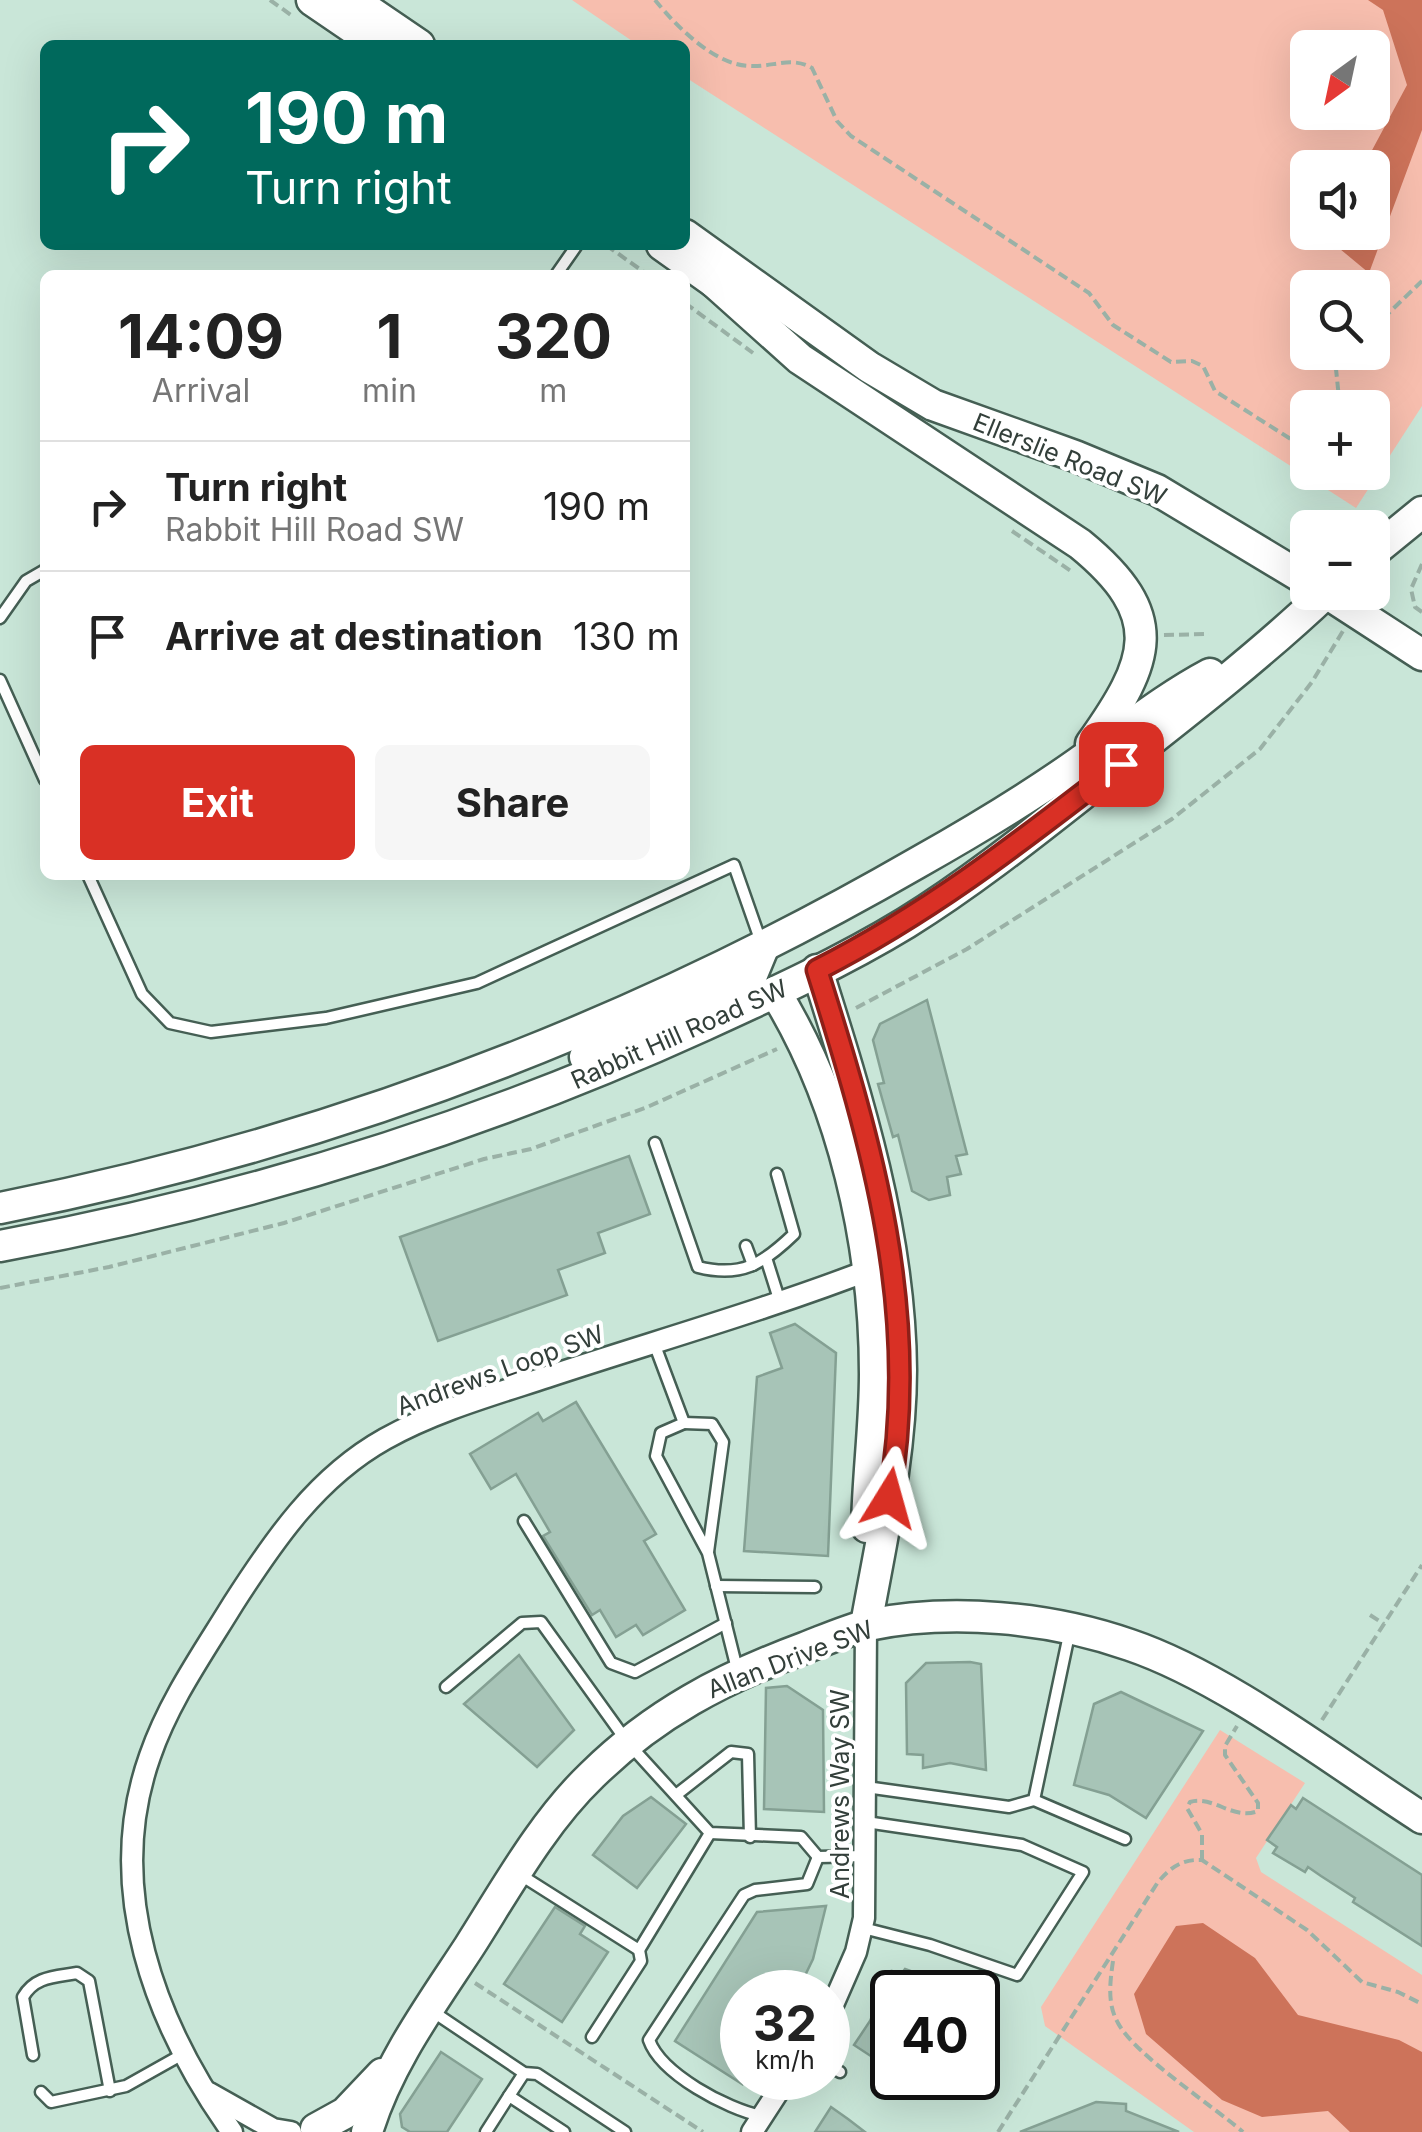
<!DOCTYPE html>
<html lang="en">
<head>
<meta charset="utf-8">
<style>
  body { margin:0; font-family:Inter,sans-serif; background:#f6f6f6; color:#222; height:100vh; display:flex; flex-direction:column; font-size:38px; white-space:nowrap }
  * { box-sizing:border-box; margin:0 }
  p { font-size:32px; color:#767676 }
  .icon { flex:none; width:55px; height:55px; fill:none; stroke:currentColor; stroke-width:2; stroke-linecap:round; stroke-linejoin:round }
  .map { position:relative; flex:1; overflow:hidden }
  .sheet { position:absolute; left:40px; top:270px; width:650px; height:610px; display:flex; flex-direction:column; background:#fff; border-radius:15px; box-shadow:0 10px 40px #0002 }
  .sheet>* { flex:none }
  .hud { position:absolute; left:40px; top:40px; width:650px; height:210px; border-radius:15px; box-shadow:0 10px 40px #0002; background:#00695c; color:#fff; overflow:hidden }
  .needle { width:65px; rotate:213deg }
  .tools { position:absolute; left:1290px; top:30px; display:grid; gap:20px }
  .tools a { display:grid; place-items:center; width:100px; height:100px; border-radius:15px; background:#fff; box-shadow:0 10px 40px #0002; font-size:50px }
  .speed { position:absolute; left:720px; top:1970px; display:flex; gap:20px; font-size:50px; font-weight:700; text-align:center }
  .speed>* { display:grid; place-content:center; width:130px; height:130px; border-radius:50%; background:#fff; box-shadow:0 10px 40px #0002; line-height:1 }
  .speed small { font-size:25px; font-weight:400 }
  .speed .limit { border:5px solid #111; border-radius:15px; background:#fff; color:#111 }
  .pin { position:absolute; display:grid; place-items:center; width:85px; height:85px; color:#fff; margin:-42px; border-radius:20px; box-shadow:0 5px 15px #0006 }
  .me { position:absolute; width:110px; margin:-55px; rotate:8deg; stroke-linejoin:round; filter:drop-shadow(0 0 8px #0008) }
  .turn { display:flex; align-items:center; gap:35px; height:210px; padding:0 40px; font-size:45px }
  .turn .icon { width:130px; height:130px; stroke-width:2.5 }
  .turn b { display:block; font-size:70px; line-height:85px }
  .eta { display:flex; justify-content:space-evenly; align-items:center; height:170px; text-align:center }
  .eta b { font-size:60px; font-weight:700; line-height:70px }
  .action { display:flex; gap:20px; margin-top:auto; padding:20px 40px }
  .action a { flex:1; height:115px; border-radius:15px; background:#d93025; color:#fff; font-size:40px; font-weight:700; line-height:115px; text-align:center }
  .action a+a { background:#f6f6f6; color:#222 }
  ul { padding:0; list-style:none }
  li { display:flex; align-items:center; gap:30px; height:130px; padding:0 40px; border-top:2px solid #e0e0e0 }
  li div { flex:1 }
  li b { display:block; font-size:38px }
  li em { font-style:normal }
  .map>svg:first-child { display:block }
  .green { fill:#f7beae; fill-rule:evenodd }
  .water { fill:#cd735a }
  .building { fill:#a7c4b7; stroke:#84a093; stroke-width:2.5 }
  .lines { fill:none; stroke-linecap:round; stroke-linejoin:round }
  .lane-casing { stroke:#455f54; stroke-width:15 }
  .street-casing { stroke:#455f54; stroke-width:25 }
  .secondary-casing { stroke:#455f54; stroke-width:35 }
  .path { stroke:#9ab1a6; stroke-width:4; stroke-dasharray:10 5; stroke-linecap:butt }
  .lane { stroke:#fff; stroke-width:10 }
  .street { stroke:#fff; stroke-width:20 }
  .secondary { stroke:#fff; stroke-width:30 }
  .route-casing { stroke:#8d1f18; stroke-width:25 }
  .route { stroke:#d93025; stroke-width:18 }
  .labels { text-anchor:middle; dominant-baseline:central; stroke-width:8; stroke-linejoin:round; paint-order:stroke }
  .street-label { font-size:25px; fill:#333f3a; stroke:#fff }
</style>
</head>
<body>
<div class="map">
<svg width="1422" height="2132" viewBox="0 0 1422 2132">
  <rect width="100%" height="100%" fill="#c9e6d8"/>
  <g class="green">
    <path d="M572 0H1422V406L1356 508 685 77V45H638ZM1308 48H1372V112H1308ZM1308 168H1372V232H1308ZM1308 288H1372V352H1308ZM1308 408H1372V472H1308Z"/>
    <path d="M1220 1730 1305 1783 1256 1858 1261 1872 1422 1975V2132H1194L1045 2026 1041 2007Z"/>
  </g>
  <g class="water">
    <path d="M1368 0H1422V130L1369 273 1340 249 1336 233 1372 232V168L1363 167 1407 85 1383 10Z"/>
    <path d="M1203 1923 1255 1958 1298 2015 1399 2040 1422 2052V2132H1350L1328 2111 1262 2117 1222 2100 1146 2034 1134 1994 1176 1926Z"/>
  </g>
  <g class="building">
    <path d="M927 1000 967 1154 956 1156 961 1174 947 1177 950 1195 929 1200 912 1191 898 1135 893 1137 878 1084 884 1083 873 1040 880 1024Z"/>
    <path d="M629 1156 650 1214 598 1233 605 1253 558 1270 567 1295 438 1341 400 1237Z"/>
    <path d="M795 1324 836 1353 828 1556 744 1551 757 1377 782 1368 770 1333Z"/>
    <path d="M576 1402 656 1534 644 1541 685 1610 643 1635 636 1625 616 1637 600 1610 592 1615 543 1536 550 1532 516 1474 491 1489 470 1454 538 1413 543 1421Z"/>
    <path d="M519 1655 574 1730 537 1767 464 1704Z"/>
    <path d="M970 1662 981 1664 986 1770 950 1763 923 1768V1755L907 1754 906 1683 926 1663Z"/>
    <path d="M787 1686 823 1710 824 1812 764 1809 766 1688Z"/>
    <path d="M1121 1692 1203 1731 1146 1818 1109 1795 1074 1785 1094 1704Z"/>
    <path d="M651 1797 686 1824 637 1888 593 1855 623 1816Z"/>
    <path d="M1303 1798 1422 1875V1946L1353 1902 1355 1898 1321 1876 1308 1867 1305 1872 1273 1853 1277 1847 1267 1840 1291 1805 1296 1809Z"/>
    <path d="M826 1906 813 1959 797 1992H742V2084L675 2041 757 1912Z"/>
    <path d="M555 1907 585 1926 580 1934 608 1952 562 2022 504 1984Z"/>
    <path d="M905 1969 965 1991 892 1992V2070L854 2045 870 2021 892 1970V1986Z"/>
    <path d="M441 2052 482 2079 447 2132H410L402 2127 400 2114Z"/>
    <path d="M1096 2102 1126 2104V2111L1179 2132H1020Z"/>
    <path d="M831 2107 848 2119 865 2132H815Z"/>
  </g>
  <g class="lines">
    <g class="lane-casing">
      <g id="lane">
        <path d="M556 275 577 245"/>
        <path d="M0 618 26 581 45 570"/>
        <path d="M0 680 45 780"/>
        <path d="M88 875 142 994 170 1023 211 1032 326 1018 477 983 734 865 761 942"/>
        <path d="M655 1143 698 1267C741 1278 763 1264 794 1234L777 1174"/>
        <path d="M746 1246 753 1265"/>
        <path d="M767 1261 779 1299"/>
        <path d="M654 1343 684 1423 661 1433 656 1456 708 1553 738 1673"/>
        <path d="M684 1423 712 1424 723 1442 708 1552"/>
        <path d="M524 1521 611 1663 635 1672 726 1623"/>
        <path d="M716 1586 815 1587"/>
        <path d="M446 1687 522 1623 541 1622 628 1743 710 1833 801 1837 818 1857 865 1856"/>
        <path d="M866 1787 1009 1807 1034 1800 1070 1630"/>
        <path d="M676 1795 731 1752 748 1754 750 1837"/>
        <path d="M1034 1800 1125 1839"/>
        <path d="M519 1874 639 1950 710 1833"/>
        <path d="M863 1928 930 1945 1017 1975 1083 1872 1022 1845 866 1822"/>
        <path d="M432 2011 524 2073 537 2074 625 2132"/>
        <path d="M592 2037 641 1961 639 1950"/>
        <path d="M33 2055 23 1997C35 1976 55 1977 77 1973L89 1981 110 2091"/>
        <path d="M828 2065 840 2072"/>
        <path d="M41 2092 51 2102 126 2086 183 2054"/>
        <path d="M509 2096 524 2073"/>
        <path d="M761 2116C727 2109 661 2074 649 2040L744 1895 755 1890 807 1884 818 1857"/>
        <path d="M486 2132 509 2096 564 2132"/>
      </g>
    </g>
    <g class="street-casing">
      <g id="street">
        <path d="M828 2016 856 1952 864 1918 866 1625"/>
        <path d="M209 2093 273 2129 291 2132"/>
        <path d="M232 2132C155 2024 103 1888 150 1756 169 1701 203 1653 233 1604 274 1540 317 1477 385 1439 435 1411 492 1395 547 1377 656 1341 769 1309 877 1267"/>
        <path d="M752 2132 787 2078"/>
      </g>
    </g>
    <g class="secondary-casing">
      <g id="secondary">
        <path d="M312 0 378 45"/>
        <path d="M353 0 419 45"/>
        <path d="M685 235 869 367 933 405 1075 456 1157 490 1308 581"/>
        <path d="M662 245 728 292"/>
        <path d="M714 282 800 359 1080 544C1168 616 1150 661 1091 744"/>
        <path d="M1372 553 1422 512"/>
        <path d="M1325 592 1422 655"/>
        <path d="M817 970C858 1100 900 1233 901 1370 901 1456 881 1541 866 1625"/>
        <path d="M775 992C843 1102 875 1244 875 1374 875 1425 868 1476 867 1527"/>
        <path d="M585 1057 751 977 763 948"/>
        <path d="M0 1208C324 1144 631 1028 917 863 972 832 1027 799 1078 763 1122 733 1163 699 1210 674"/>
        <path d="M0 1246C244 1201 478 1128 704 1025 772 994 842 962 906 923 972 882 1033 833 1094 785 1173 723 1254 661 1327 592"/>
        <path d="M316 2129 345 2113 382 2074"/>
        <path d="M367 2132C387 2065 431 2005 469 1947 506 1889 542 1823 592 1775 654 1714 723 1678 804 1648 825 1640 847 1630 868 1625 951 1608 1050 1617 1130 1645 1225 1677 1336 1763 1422 1818"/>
      </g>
    </g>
    <g class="path">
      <path d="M270 0 291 15"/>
      <path d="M655 0C676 26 715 66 751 66 773 67 792 56 812 68L837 121 851 136 1089 293 1113 325 1171 362 1192 361 1203 366 1215 391 1308 450"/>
      <path d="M606 245 648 275"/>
      <path d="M685 303 753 353"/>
      <path d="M1372 329 1422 281"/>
      <path d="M1339 352 1336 369 1340 408"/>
      <path d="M1012 531 1071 571"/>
      <path d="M1422 564 1411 589 1415 607 1422 612"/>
      <path d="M1164 635 1209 634"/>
      <path d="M856 1008 967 949 1172 819 1260 749 1312 682 1343 631"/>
      <path d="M0 1288 109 1267 284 1223 484 1159 531 1149 645 1108 777 1049"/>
      <path d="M1370 1615 1384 1624"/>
      <path d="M1322 1720 1422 1565"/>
      <path d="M1202 1860V1834L1187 1808 1190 1802C1213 1795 1234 1821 1258 1811V1803L1225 1755V1746L1237 1726"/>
      <path d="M1113 1961C1110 1982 1107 2004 1118 2023 1135 2055 1213 2106 1243 2132"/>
      <path d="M475 1983 703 2132"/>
      <path d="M998 2132 1158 1882C1171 1867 1182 1859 1202 1860L1307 1930 1362 1982 1398 1992 1422 2004"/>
    </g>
    <use href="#lane" class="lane"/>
    <use href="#street" class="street"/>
    <use href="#secondary" class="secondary"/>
  </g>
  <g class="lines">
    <g class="route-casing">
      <path id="route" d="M889 1498C922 1314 872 1144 817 970 931 912 1020 842 1121 764"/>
    </g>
    <use href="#route" class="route"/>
  </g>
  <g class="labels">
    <g class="street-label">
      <text transform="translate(1070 459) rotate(22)">Ellerslie Road SW</text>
      <text transform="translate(679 1034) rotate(-24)">Rabbit Hill Road SW</text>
      <text transform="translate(500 1370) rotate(-20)">Andrews Loop SW</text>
      <text transform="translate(790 1659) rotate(-21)">Allan Drive SW</text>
      <text transform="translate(840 1794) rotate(-90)">Andrews Way SW</text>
    </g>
  </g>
</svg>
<div class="tools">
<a><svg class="needle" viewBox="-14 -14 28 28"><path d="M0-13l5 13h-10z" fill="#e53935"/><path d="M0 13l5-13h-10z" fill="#767676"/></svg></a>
<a><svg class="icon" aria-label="sound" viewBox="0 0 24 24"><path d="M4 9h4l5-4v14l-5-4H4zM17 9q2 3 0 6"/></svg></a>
<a><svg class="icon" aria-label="search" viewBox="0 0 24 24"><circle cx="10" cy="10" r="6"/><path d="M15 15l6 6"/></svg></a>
<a>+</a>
<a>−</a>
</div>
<div class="speed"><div>32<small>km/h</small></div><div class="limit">40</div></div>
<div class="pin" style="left:1121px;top:764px;background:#d93025"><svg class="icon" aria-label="arrive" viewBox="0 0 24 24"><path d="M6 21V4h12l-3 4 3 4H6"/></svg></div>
<svg class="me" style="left:889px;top:1498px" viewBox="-20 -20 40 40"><path d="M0-17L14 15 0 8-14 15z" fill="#d93025" stroke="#fff" stroke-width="4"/></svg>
<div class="hud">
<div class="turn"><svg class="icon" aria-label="right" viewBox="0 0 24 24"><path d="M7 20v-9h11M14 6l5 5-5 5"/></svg><div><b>190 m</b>Turn right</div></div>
</div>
<section class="sheet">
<div class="eta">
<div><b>14:09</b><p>Arrival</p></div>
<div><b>1</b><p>min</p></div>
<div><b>320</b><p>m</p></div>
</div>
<ul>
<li><svg class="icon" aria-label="right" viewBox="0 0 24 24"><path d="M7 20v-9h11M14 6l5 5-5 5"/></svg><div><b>Turn right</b><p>Rabbit Hill Road SW</p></div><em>190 m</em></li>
<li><svg class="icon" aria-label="arrive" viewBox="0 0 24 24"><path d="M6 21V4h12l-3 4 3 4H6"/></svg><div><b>Arrive at destination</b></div><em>130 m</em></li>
</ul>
<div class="action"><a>Exit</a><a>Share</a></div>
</section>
</div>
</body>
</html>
